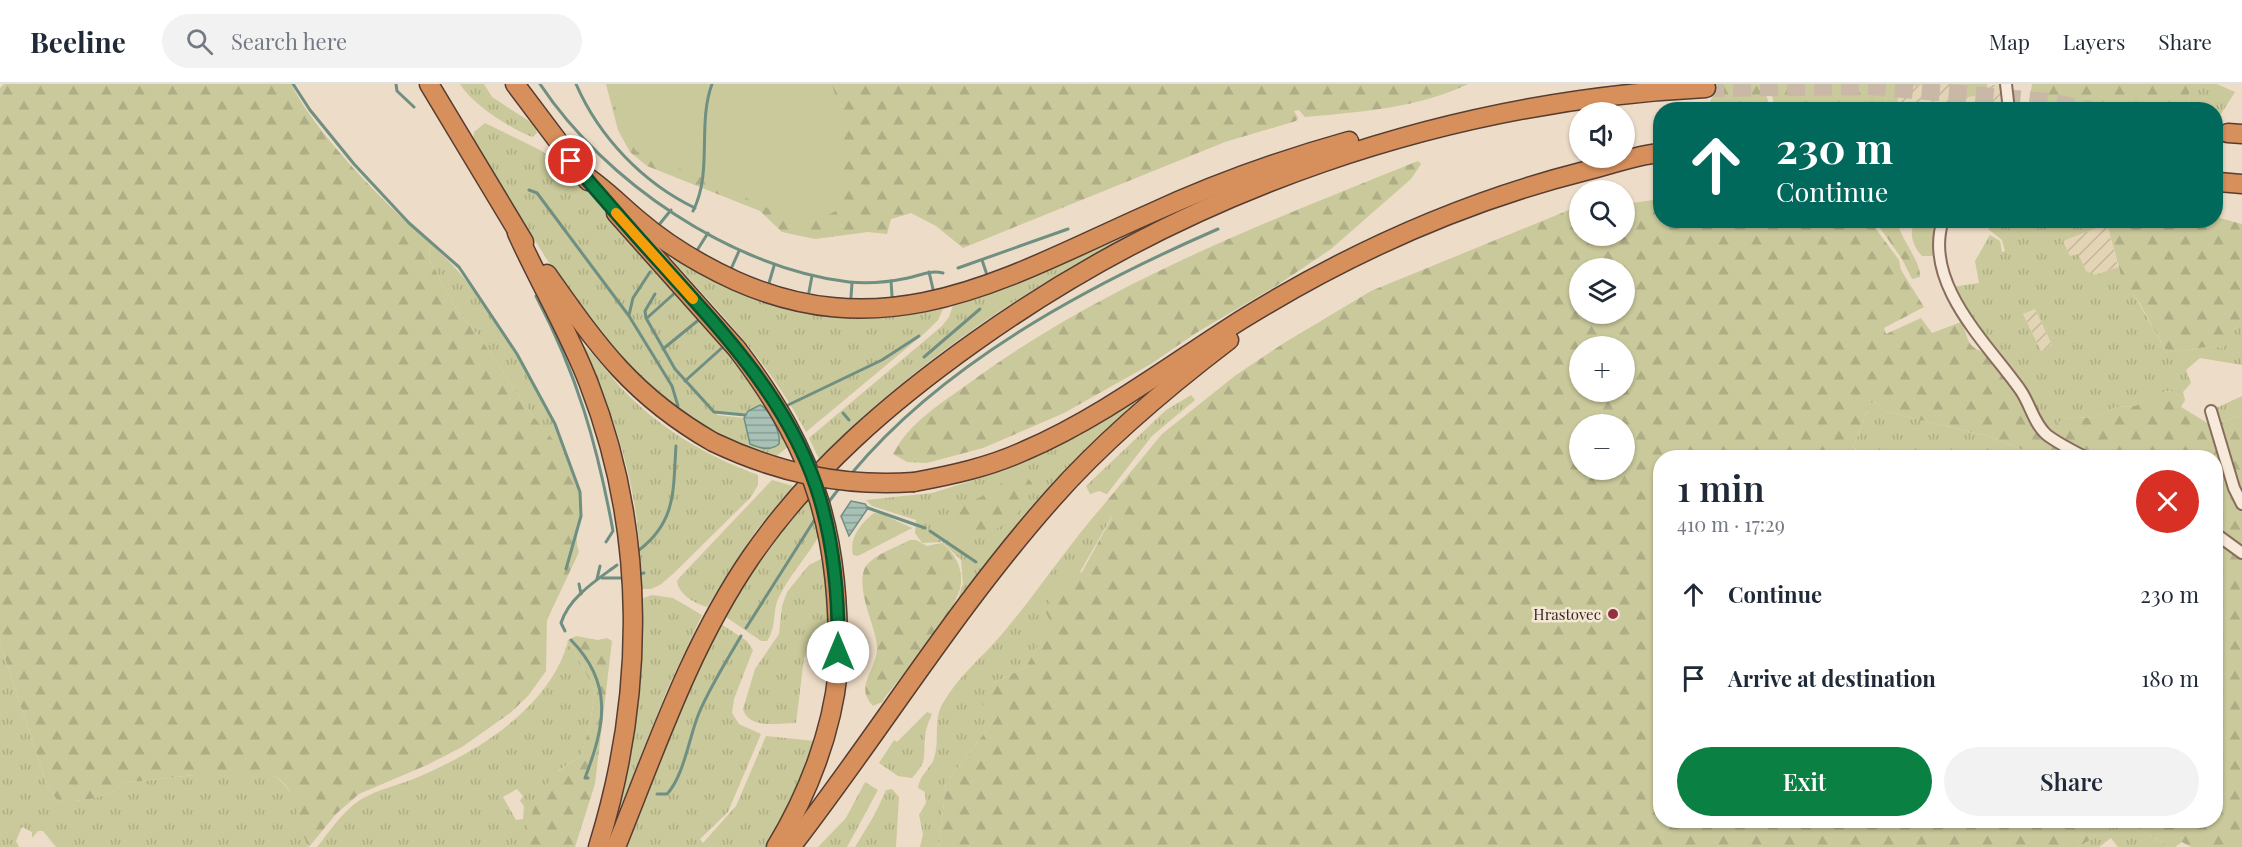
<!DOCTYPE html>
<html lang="en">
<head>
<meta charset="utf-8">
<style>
  body { margin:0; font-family:"Playfair Display",serif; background:#f2f2f3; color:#1f2937; height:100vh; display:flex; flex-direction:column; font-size:22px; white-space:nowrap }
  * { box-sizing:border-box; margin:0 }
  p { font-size:20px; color:#747a83 }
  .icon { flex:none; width:33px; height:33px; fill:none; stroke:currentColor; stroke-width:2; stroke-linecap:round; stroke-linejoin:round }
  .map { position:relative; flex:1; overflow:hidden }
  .sheet { position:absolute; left:1653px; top:366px; width:570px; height:378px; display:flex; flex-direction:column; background:#fff; border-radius:24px; box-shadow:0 2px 4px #0004 }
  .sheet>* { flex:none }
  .top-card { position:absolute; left:1653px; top:18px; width:570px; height:126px; border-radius:24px; box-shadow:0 2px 4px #0004; background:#00695c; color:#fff; overflow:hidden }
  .fabs { position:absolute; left:1569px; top:18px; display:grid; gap:12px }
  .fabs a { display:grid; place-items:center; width:66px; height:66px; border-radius:50%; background:#fff; box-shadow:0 2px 4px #0004; font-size:30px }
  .pin { position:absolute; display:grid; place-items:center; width:51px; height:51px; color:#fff; margin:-26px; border:3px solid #fff; border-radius:50%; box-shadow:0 2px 6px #0007 }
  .me { position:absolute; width:66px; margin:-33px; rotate:0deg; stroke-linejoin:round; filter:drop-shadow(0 0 4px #0008) }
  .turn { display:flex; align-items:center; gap:21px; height:126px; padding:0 24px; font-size:27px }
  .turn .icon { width:78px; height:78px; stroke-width:2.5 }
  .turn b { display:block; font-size:42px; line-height:51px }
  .round { display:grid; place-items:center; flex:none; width:63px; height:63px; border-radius:32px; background:#f2f2f3 }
  .overview { display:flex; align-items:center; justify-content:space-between; height:102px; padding:0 24px }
  h1 { font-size:36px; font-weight:600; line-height:45px }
  .button { display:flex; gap:12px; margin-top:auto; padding:12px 24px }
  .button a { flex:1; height:69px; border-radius:36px; background:#0b8043; color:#fff; font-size:24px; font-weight:600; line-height:69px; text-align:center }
  .button a+a { background:#f2f2f3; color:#1f2937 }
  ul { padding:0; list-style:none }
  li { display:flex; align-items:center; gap:18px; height:84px; padding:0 24px }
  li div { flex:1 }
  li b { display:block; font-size:22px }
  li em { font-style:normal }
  header { display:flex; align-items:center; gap:36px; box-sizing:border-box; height:84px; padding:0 30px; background:#fff; border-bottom:2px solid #e0e1e3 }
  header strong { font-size:28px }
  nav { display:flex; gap:33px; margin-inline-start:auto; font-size:21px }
  .search { width:420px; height:54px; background:#f2f2f3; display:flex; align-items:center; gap:15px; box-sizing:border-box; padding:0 21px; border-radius:33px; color:#747a83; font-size:22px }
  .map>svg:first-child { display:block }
  .farmland { fill:url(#farmland-furrows) }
  .grass { fill:url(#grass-tufts); fill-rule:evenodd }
  .forest { fill:url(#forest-firs); fill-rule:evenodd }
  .pitch { fill:#cac99b }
  .water { fill:url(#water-rules); stroke:#6f8f82; stroke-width:1.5 }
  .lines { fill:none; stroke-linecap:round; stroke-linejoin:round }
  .stream { stroke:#6f8f82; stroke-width:3 }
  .highway-tunnel { stroke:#c9b8a6; stroke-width:18; stroke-dasharray:18 9; stroke-linecap:butt }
  .street-casing { stroke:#886d5d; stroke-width:14 }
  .highway-casing { stroke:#563d31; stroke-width:21 }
  .street { stroke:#f8eada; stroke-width:10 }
  .highway { stroke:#d78f5c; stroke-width:18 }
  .highway-bridge-casing { stroke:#563d31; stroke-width:21; stroke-linecap:butt }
  .highway-bridge { stroke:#d78f5c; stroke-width:18 }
  .route-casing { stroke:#07532c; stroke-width:15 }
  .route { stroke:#0b8043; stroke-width:10 }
  .slow { stroke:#f59e0b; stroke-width:10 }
  .poi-dot { fill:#943040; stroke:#f4e7d6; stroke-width:2 }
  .labels { text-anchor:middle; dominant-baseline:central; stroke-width:5; stroke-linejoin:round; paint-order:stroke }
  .poi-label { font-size:15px; fill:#392820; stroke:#f4e7d6; text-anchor:end }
</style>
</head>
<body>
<header>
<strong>Beeline</strong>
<div class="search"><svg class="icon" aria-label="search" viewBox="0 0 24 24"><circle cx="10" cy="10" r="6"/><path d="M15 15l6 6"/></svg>Search here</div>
<nav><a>Map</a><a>Layers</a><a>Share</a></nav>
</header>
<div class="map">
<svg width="2242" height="763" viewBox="0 0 2242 763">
  <defs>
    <pattern id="farmland-furrows" width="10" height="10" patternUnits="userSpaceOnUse" patternTransform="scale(1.5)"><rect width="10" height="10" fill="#e2d4b5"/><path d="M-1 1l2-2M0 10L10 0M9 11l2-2" fill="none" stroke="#c3b69b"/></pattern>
    <pattern id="grass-tufts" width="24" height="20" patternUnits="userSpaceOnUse" patternTransform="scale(1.5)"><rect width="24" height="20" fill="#cac99b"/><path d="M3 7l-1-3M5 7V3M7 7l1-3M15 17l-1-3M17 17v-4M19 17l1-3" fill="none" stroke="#aead85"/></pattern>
    <pattern id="forest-firs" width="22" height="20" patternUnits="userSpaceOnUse" patternTransform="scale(1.5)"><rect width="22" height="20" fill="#cac99b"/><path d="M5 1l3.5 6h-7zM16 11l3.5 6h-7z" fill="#aead85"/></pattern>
    <pattern id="water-rules" width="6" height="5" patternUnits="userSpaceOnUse" patternTransform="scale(1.5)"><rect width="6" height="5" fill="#a8c1b6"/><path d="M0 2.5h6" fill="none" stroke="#8a9d94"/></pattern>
  </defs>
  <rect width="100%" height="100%" fill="#eddcc7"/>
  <g class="farmland">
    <path d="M1925 0H1953L1954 5 2002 0 2006 22 2003 26 1993 23 1987 26 1904 25 1901 18 1898 19 1897 6Z"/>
    <path d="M2107 140 2118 183 2095 191 2086 187 2078 170 2070 172 2063 157Z"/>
    <path d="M2035 225 2052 261 2041 267 2023 230Z"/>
  </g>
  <g class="grass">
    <path d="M460 0H484L492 13 535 41 537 49 532 53C508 43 474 22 460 0Z"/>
    <path d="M1884 0H1925L1897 6 1898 18H1901L1904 25H1887Z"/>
    <path d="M1953 0H1987V9L1964 14 1954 5Z"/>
    <path d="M2195 0H2217L2235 8 2221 30 2216 46V26H2187L2190 4Z"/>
    <path d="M485 39 540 66 571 88 739 280 790 361 773 375 738 361 691 337 633 292 554 187 473 56 474 48ZM748 327 775 364 764 365 751 360 744 334 717 331 716 328 746 330Z"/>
    <path d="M1203 116C1062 179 927 265 819 375L809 354 942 242 949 233 953 221C1040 195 1118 148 1203 116Z"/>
    <path d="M2005 136 2109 137 2107 140 2063 157 2070 172 2078 170 2086 187 2095 191 2118 183 2165 265C2185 272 2203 259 2223 264L2230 249 2242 236V281L2200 274 2186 286 2191 299 2183 308 2185 316 2171 307 2163 308 2147 317 2135 322 2116 323 2093 334 2073 333 2057 339 2048 347 1985 259 1952 203 1979 199 1975 177 1990 151 2000 157 2002 168 2005 167 2002 156 1988 145 1996 138 2001 141ZM2035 225 2052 261 2041 267 2023 230Z"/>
    <path d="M429 158C487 210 530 286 561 356L555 359 531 330 481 255 455 223 430 177Z"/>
    <path d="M673 174 710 193 912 228 944 223 938 236 926 248 806 348C770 280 724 233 673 177Z"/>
    <path d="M581 259C592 267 614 297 627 310 664 347 709 373 758 391V401L751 413 673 490 660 501 651 505H640C644 421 617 333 581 259Z"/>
    <path d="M1191 311 1195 316 1152 352 1107 410 1099 407 1090 410 1086 402 1166 326Z"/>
    <path d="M2242 312V331L2218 339 2216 324Z"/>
    <path d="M1132 318 1136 320C1066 380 1012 452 955 523L963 500 961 476 942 458 922 459 915 449 916 436 872 422 866 416 932 409 1006 386 1081 351Z"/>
    <path d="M1875 318 1887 328 1988 352 2041 373 1875 374 1853 364 1870 319Z"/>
    <path d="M772 396 793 402 755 448 707 523C694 519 679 511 677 497L680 493Z"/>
    <path d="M809 409 820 450C808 472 790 490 779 513 772 527 777 543 767 557H761L723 531Z"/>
    <path d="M1101 424 1112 432 1026 583 989 601 997 633 946 699 939 763H920L923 750 919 731 926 719 925 708 918 704C920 691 928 687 933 677 941 659 932 636 943 619 958 592 983 573 1002 550 1037 509 1066 464 1101 424Z"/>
    <path d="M825 473 830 547 821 556 813 558 804 574 796 639C779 639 749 646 743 625L755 585 779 550 782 522 787 508 809 481Z"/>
    <path d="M652 511 673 514 702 531 667 606 618 729 640 571 641 515Z"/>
    <path d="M718 538 747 557 753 566 734 615 732 629 739 640 761 650 728 728 700 755 703 759 736 722 766 652 815 657C804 695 788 731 767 763H623L659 672Z"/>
    <path d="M0 559 48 704 58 717C78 718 109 715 123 699L194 691H270C295 699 303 739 308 763H56L43 747H38L32 754V748L22 743 16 757 19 763H0Z"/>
    <path d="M567 561 572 563 595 607 590 641 581 672 559 686 531 732 525 763H317C330 747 342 728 360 716 378 705 397 702 416 694 475 669 547 626 567 561ZM517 705 523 712 520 717 524 722 523 735 516 736 503 713Z"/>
    <path d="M927 628 932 630C929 637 925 646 925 654 923 675 928 676 912 694L898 692 879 679 894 656 897 658Z"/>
    <path d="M865 698 878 706 847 763H818L846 734Z"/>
    <path d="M892 705 899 713 896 763H855L875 730 886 706Z"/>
    <path d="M2078 736 2134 737 2138 744 2170 763H2118L2111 754 2099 763H2076L2087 759Z"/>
  </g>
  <g class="forest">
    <path d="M4 0H291C316 50 386 121 429 158L430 177 455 223 481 255 531 330 555 358 561 356C568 376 580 399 581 421 581 438 573 452 579 468L547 536 546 587 528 612 510 629 462 663 427 681 359 710 336 730 309 763C295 741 301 701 270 691H194L123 699C109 715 79 718 58 717L48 704 0 559V4Z"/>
    <path d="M606 0H1468C1419 24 1359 28 1305 33L1299 26 1294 27 1298 34 1296 37 1225 58 963 164 936 142 911 129 891 135 887 150 868 148 815 155 782 148 760 127 647 82 630 68 618 46Z"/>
    <path d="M1723 0H1762L1771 25H1710C1708 16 1713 11 1721 7Z"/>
    <path d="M1768 0H1884L1887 25H1776Z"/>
    <path d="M2032 0H2195L2190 4 2187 25H2028Z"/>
    <path d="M1418 77 1421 80 1411 95 1331 165 1276 202 1196 249 1151 280 1064 329 983 364 927 379 907 378 893 370C909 339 940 320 968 300 1107 198 1260 141 1418 77Z"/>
    <path d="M1660 115V136L1870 137 1899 176 1901 186 1924 223 1884 244 1886 250 1921 234 1932 249 1961 238C1969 252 1965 264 1985 268L2030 328 2077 373H2041L1988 352 1887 328 1875 318 1870 319 1853 364 1857 368 1875 373 1660 374V736L2078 737 2080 742 2092 746C2093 757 2085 760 2076 763H939L946 699 997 633 982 620 989 601 1026 583 1051 538 1045 527 1061 494 1082 488 1112 433 1101 424 1162 350 1236 291 1284 259 1371 207 1569 126 1579 124 1580 152H1624L1625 120ZM1580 184H1624V230H1580ZM1580 262H1624V308H1580ZM1580 340H1624V386H1580Z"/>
    <path d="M2216 133 2242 140V236L2230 249 2229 258 2223 264C2203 259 2185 272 2165 265L2140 220 2121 191 2107 140 2109 136H2190L2194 139 2216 136Z"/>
    <path d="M1875 137H1897C1901 156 1921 177 1920 193L1912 195 1902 175Z"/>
    <path d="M2171 307 2185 316 2181 323 2214 343 2242 425V464L2216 445V374L2091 373 2048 347 2057 339 2073 333 2093 334 2116 323 2135 322 2163 308Z"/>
    <path d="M2242 331V413L2218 339Z"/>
    <path d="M1016 390 1026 392 1032 399C1026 434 991 455 958 452 940 422 970 421 989 408 998 402 1006 395 1016 390Z"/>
    <path d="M874 429 882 430 912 444 858 472 853 471C849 454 860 440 874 429Z"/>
    <path d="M2216 453 2242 473V763H2191L2182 758 2175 763H2170L2138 744 2134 737 2216 736Z"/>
    <path d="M910 456H916L927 462 942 459C955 470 962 481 961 499 959 527 900 592 882 618L873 622C855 603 874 589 877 567 879 548 856 510 864 486 869 472 897 463 910 456Z"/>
    <path d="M576 552 598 556 607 554 612 557 595 700 575 763H525C526 738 540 701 561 685 567 681 574 677 581 672L590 641 595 607 572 563 567 561 568 556Z"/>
  </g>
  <g class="pitch">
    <path d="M611 0H832L842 34 838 126 805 142 715 99 636 67 618 37Z"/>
    <path d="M1917 137 1932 139 1935 166 1932 172H1922C1913 163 1907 146 1917 137Z"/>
  </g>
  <g class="water">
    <path d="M760 321C770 325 781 349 779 360 769 368 761 364 750 360L744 334 748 327Z"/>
    <path d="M851 417 865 420 868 424 849 452 841 432Z"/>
  </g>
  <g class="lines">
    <g class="stream">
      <path d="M293 0 310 26 354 80 409 139 459 183 517 270 555 340 580 408 581 432 566 485"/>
      <path d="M396 0 397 7 414 23"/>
      <path d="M540 0C605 98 732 184 849 198 868 200 889 198 908 194 921 191 930 186 943 189"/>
      <path d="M576 0C599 53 643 99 695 124"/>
      <path d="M529 106 537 109 629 232 672 302 678 322"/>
      <path d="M693 127C713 88 697 41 712 0"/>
      <path d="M658 142 671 126"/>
      <path d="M696 168 708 149"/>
      <path d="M982 176 987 191"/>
      <path d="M958 184 1068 145"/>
      <path d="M731 185 739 167"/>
      <path d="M929 188 933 205"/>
      <path d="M891 197 892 212"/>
      <path d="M769 199 774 182"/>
      <path d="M809 208 812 192"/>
      <path d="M655 210 645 227 646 234 675 285 714 328 745 331"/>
      <path d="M536 212C577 290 597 360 613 447L606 458"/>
      <path d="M851 213 852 199"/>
      <path d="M629 231 633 214 650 188"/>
      <path d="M647 234 677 207"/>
      <path d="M663 265 701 234"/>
      <path d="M924 273 980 225"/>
      <path d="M685 297 724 262"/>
      <path d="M784 323 882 276 919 252"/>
      <path d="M843 329 849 336"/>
      <path d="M851 390C943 279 1087 202 1218 145"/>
      <path d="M827 420 841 402"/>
      <path d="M868 424 925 444"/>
      <path d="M930 447 976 478"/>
      <path d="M639 466C677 437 673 405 676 362"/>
      <path d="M640 490 644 489"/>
      <path d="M602 494H621"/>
      <path d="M597 495 600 482"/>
      <path d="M579 500 581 510"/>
      <path d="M746 544 817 432"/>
      <path d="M565 547 561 539C569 513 597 496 617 481"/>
      <path d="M571 556C614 600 605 641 585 694H588"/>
      <path d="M657 710H667C684 692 689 653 699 629 711 601 726 578 741 552"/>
    </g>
    <path class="highway-tunnel" d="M1706 4 1870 2 2048 18 2090 26"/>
    <g class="street-casing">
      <g id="street">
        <path d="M2006 0 2009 26"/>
        <path d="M1943 136C1922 200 1989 261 2021 307 2030 320 2034 340 2047 351 2059 360 2073 367 2087 374"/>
        <path d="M2211 327 2234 404 2242 420"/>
        <path d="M2216 450 2242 469"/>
      </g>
    </g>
    <g class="highway-casing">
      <g id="highway">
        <path d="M429 0 524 158"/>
        <path d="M515 0 588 97"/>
        <path d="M2228 49 2242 50"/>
        <path d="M581 89C602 102 618 119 637 135 666 160 701 181 736 197 892 266 1011 191 1149 130 1214 100 1281 76 1349 57"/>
        <path d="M2219 98 2242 100"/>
        <path d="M616 129 737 265"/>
        <path d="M517 149C540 200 569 248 589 300 647 449 645 612 598 763"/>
        <path d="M547 190C599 264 633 312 713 358"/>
        <path d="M914 398C952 391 989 383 1024 367 1101 334 1170 281 1241 236 1349 169 1462 118 1585 87 1610 81 1636 71 1660 69"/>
        <path d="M616 763C656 664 690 562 751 473 811 386 890 318 976 257 1189 105 1445 17 1706 4"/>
        <path d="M776 763C808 710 832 648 838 587"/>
        <path d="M791 763C880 648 956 523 1053 414 1105 355 1166 304 1229 256"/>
      </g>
    </g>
    <use href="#street" class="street"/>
    <use href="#highway" class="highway"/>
    <g class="highway-bridge-casing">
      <g id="highway-bridge">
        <path d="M737 265C819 373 840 453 838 587"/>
        <path d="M713 358C778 389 842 403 914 398"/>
      </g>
    </g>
    <use href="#highway-bridge" class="highway-bridge"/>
  </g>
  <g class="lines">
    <g class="route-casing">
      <path id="route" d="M571 77C600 110 628 143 658 176 720 245 785 312 816 402 834 456 839 511 838 568"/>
    </g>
    <use href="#route" class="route"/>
    <path class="slow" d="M616 129 693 215"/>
  </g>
  <circle class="poi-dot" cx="1613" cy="530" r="6"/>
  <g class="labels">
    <g class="poi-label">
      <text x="1601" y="530">Hrastovec</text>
    </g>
  </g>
</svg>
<div class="fabs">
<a><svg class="icon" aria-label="sound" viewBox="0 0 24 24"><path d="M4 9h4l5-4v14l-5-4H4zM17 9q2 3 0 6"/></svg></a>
<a><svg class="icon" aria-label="search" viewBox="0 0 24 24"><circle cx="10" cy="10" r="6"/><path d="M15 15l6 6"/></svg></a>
<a><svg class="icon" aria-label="layers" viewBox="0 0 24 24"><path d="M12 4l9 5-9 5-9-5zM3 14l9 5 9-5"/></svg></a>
<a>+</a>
<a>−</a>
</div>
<div class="pin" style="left:571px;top:77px;background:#d93025"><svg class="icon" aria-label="arrive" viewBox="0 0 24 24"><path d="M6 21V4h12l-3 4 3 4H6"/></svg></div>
<svg class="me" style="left:838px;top:568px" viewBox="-20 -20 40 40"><circle r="19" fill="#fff"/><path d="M0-13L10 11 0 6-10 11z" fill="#0b8043"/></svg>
<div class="top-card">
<div class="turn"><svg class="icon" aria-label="ahead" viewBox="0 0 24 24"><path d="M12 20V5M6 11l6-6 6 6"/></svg><div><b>230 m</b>Continue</div></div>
</div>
<section class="sheet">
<div class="overview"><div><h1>1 min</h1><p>410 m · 17:29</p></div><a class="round" style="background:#d93025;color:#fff"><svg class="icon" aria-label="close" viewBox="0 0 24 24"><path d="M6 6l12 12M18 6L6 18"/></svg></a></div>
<ul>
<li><svg class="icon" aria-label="ahead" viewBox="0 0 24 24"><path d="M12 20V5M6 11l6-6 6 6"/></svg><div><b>Continue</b></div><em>230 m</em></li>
<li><svg class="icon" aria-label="arrive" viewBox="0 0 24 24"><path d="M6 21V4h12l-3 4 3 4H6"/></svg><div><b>Arrive at destination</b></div><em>180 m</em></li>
</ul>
<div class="button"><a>Exit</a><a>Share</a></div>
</section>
</div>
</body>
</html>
